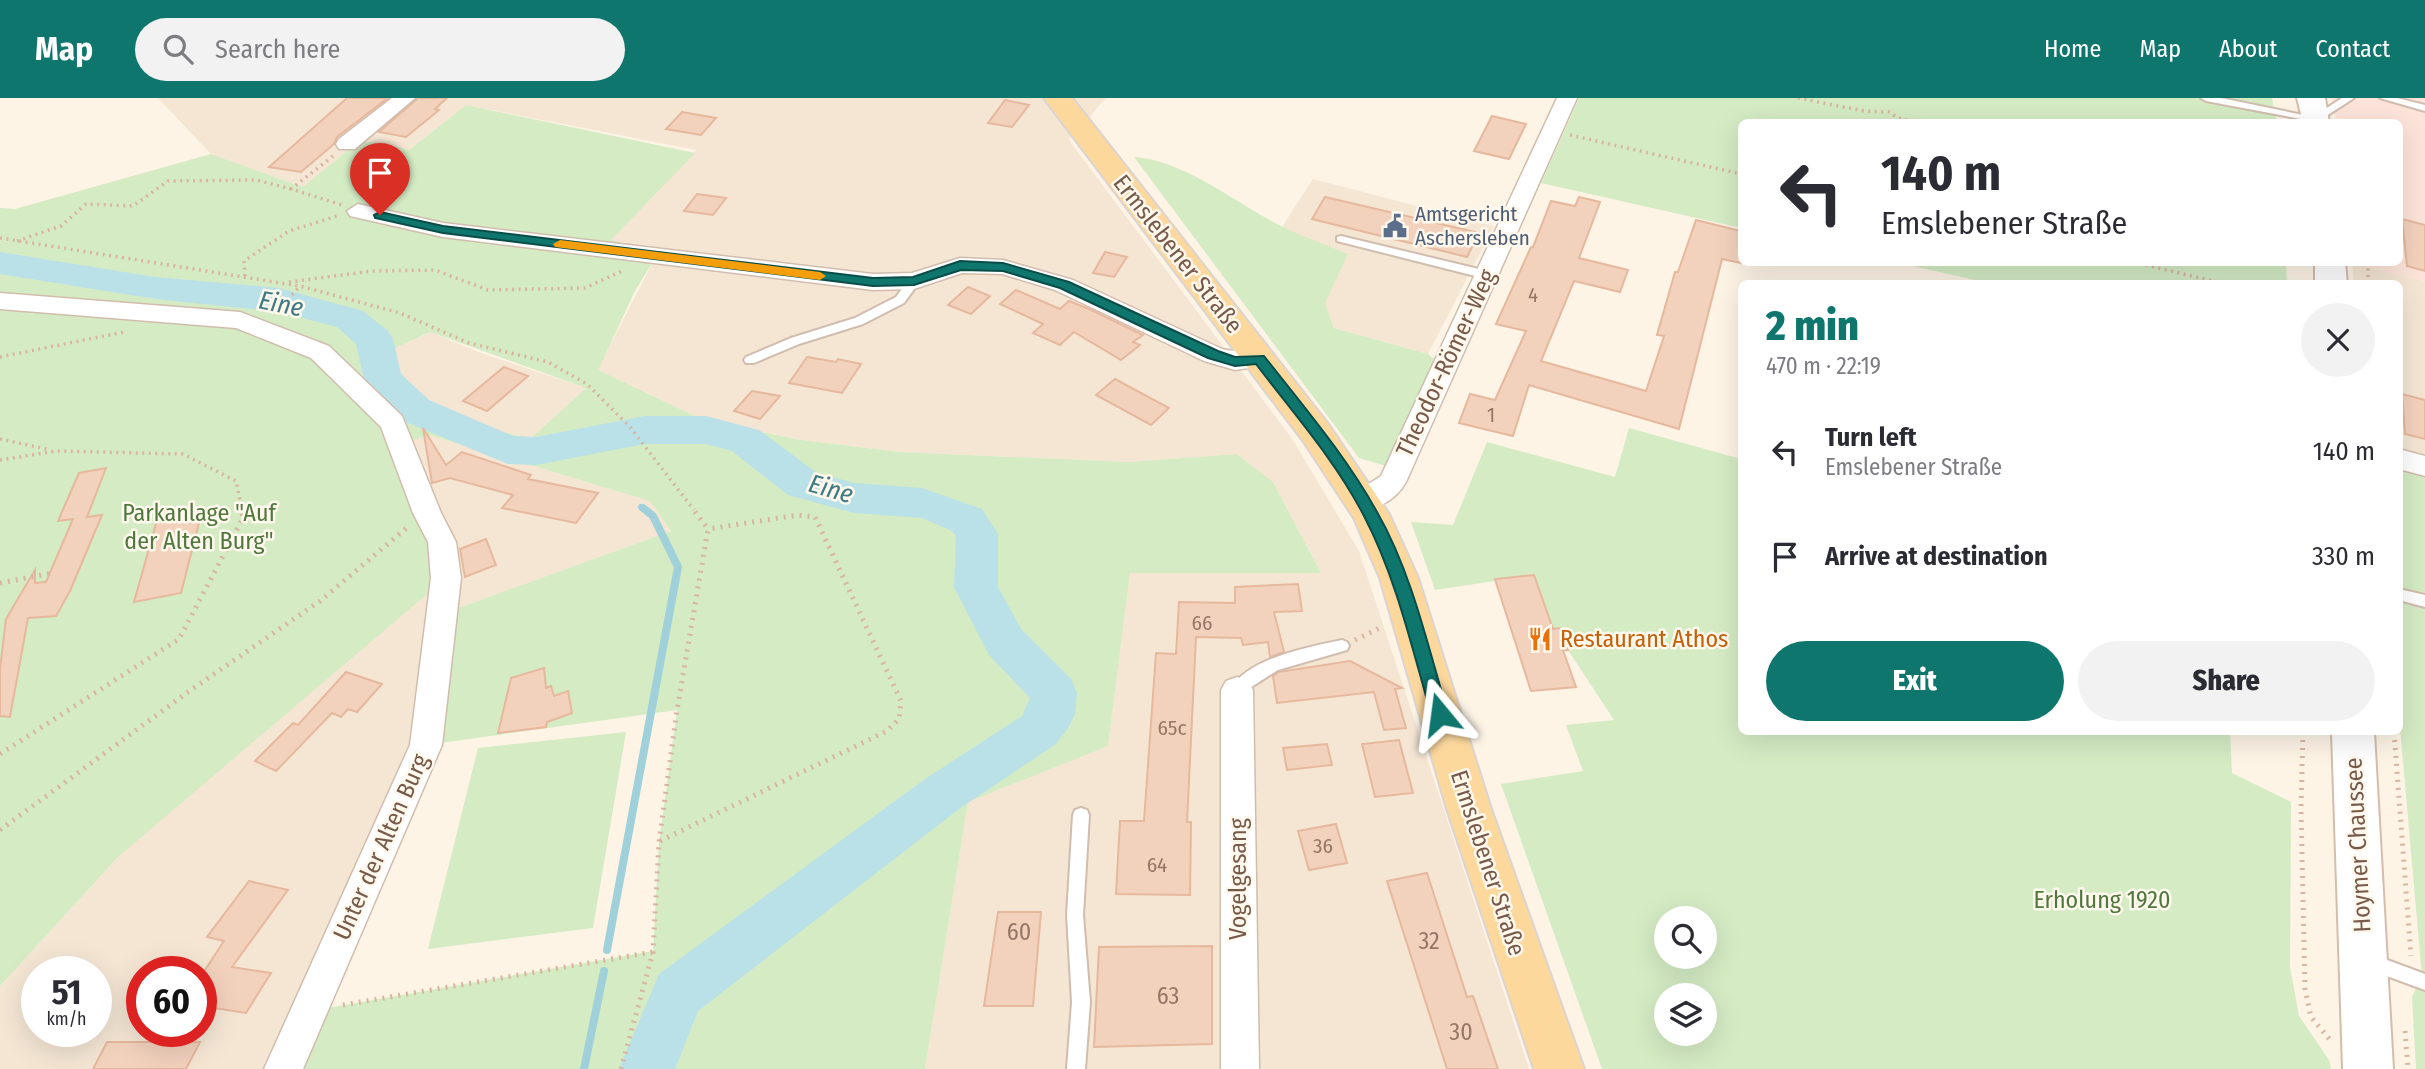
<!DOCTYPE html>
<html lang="en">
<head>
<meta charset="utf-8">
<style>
  body { margin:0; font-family:"Fira Sans Condensed",sans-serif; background:#f2f2f3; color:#2b2b33; height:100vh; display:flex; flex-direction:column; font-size:26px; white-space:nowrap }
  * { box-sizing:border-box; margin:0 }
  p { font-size:23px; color:#7c7c81 }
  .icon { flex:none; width:38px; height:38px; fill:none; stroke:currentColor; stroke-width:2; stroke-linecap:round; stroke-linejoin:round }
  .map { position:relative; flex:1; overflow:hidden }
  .drawer { position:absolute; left:1738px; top:182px; width:665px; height:455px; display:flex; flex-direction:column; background:#fff; border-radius:10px; box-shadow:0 7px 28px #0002 }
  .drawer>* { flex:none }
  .banner { position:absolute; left:1738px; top:21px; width:665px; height:147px; border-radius:10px; box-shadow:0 7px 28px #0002; background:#fff; color:#2b2b33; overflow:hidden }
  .fabs { position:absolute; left:1654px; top:808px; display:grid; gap:14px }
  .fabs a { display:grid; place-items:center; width:63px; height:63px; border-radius:50%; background:#fff; box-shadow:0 7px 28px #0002; font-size:35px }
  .speed { position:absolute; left:21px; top:858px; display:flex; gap:14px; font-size:35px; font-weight:700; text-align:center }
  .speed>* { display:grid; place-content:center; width:91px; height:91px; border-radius:50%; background:#fff; box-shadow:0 7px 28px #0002; line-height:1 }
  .speed small { font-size:18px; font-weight:400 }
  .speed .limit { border:10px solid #d22; background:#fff; color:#111 }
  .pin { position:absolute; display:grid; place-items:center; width:60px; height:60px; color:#fff; margin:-72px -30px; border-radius:50% 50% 50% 0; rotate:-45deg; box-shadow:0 0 7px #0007 }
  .pin .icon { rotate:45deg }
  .me { position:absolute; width:77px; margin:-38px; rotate:344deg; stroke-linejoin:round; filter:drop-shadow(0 0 5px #0008) }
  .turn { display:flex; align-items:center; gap:24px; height:147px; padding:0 28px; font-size:32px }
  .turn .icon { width:91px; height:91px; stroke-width:2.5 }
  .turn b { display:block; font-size:49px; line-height:60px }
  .round { display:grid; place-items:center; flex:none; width:74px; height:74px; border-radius:37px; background:#f2f2f3 }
  .summary { display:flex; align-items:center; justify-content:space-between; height:119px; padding:0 28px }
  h1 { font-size:42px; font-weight:800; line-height:52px; color:#0f766e }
  .action { display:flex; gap:14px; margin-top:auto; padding:14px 28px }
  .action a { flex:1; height:80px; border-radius:42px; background:#0f766e; color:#fff; font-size:28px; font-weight:800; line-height:80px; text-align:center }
  .action a+a { background:#f2f2f3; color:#2b2b33 }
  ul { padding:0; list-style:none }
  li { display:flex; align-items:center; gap:21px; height:105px; padding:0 28px }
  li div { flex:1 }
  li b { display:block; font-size:26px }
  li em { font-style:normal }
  header { display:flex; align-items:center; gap:42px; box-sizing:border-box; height:98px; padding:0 35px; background:#0f766e; color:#fff }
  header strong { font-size:33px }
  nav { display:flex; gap:38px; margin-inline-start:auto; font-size:24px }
  .search { width:490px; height:63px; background:#f2f2f3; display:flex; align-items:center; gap:18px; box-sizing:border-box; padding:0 24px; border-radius:38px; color:#7c7c81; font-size:26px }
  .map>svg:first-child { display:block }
  .residential { fill:#f5e6d4; fill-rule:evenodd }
  .commercial { fill:#fde4da }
  .green { fill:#d4ebc4; fill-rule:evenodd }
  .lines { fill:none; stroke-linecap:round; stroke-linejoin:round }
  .stream-far1 { stroke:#a0d1da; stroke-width:6 }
  .stream { stroke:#a0d1da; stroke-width:8 }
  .river { fill:#bae1e7; fill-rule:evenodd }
  .building { fill:#f3d2bd; stroke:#e6b89d; stroke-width:2 }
  .service-casing { stroke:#d1bdae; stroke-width:4 }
  .minor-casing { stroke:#d1bdae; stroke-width:3 }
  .secondary-casing { stroke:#d4bdac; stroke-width:4 }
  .primary-casing { stroke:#dcd4d0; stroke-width:4 }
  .path-far1 { stroke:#d9b5a0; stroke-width:3.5; stroke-dasharray:2 4.5; stroke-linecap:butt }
  .path { stroke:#d9b5a0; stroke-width:5; stroke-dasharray:2 6; stroke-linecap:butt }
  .service { fill:#fff; fill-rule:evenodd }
  .minor { fill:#fff; fill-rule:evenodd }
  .secondary { fill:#fff; fill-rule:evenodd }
  .primary { fill:#fdd89d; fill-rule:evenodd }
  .route { fill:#0f766e; stroke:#0a4d48; stroke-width:2 }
  .slow { fill:#f59e0b }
  .labels { text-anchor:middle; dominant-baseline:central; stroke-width:5; stroke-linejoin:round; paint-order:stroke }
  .far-service-label { font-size:21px; fill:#4e5e75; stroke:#fff8ed; text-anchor:start }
  .number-label { font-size:21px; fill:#967767 }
  .street-label { font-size:24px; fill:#77594a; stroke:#fff8ed }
  .park-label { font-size:24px; fill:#50783e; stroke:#fff8ed }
  .food-label { font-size:24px; fill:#c56008; stroke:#fff8ed; text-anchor:start }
  .near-number-label { font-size:24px; fill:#967767 }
  .water-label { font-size:26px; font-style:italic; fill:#3f7a84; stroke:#fff8ed }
</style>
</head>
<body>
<header>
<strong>Map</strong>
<div class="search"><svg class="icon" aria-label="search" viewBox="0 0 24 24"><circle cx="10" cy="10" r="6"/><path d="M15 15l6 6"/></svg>Search here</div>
<nav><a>Home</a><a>Map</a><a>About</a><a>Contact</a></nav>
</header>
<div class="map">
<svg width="2425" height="971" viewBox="0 0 2425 971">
  <rect width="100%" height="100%" fill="#fdf4e6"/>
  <g class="residential">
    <path d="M158 0H1106L1069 42 1293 342 1359 453 1529 971H925L968 704 1108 647 1130 475H1321L1273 384 1237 356 1129 364 900 354 801 342 703 322 597 272 658 154 610 142 696 52 466 7 409 52 360 42 303 89 211 56Z"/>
    <path d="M1313 81 1494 128 1428 256 1334 230 1325 205 1282 129Z"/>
    <path d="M2352 165 2425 183V374L2399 367V186L2354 185Z"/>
    <path d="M430 234 481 255 586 290 530 341 436 315 384 255Z"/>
    <path d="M429 337 651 403 671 433 442 516 426 647 283 971H0V888L118 759 406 344ZM37 873H96V933H37ZM142 873H201V933H142Z"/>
  </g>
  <path class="commercial" d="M2331 0H2425V183L2352 165 2399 164V24H2337Z"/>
  <g class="green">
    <path d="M1579 0H2272L2277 24H1741V130L1541 85Z"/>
    <path d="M466 7 695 55 611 142 659 154 635 193 598 272 703 322 801 342 900 354 1129 364 1237 356 1273 384 1321 475H1130L1108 648 968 704 925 971H283L310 913 653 853 659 744 677 612 426 647 442 516 671 433 650 403 429 337 407 344 446 480 118 759 0 888V110L15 111 211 56 303 89 360 42 409 52ZM430 234 586 290 530 341 436 315 384 255Z"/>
    <path d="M1134 59C1185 62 1238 107 1283 129 1304 139 1327 147 1348 156L1325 205 1334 230 1428 256 1434 261 1386 368 1359 360Z"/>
    <path d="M1899 165H2286L2287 185 1993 186Z"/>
    <path d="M1629 330 1741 361V634H2230L2232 675 2291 704 2290 869 2299 918 2329 962 2331 971H1602L1501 686 1583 673 1566 627 1614 622 1568 552 1561 531H1553L1534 477 1435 492 1411 424 1453 427 1487 344 1615 379ZM1666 821H1704V859H1666ZM1666 898H1704V936H1666Z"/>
    <path d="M2399 367 2425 374V971H2416L2412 899 2422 878 2399 619Z"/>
    <path d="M626 634 593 830 428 851 478 650Z"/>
  </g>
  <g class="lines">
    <path class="stream-far1" d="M641 409 645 412"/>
    <g class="stream">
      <path d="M607 852 678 469 653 418 643 410"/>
      <path d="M584 971 604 873"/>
    </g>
    <path class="river" d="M0 154 155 179 279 190 363 213 387 232 393 241 401 276 429 302 513 338 536 339 645 318H706L759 332 817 375 854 385 922 390 982 411 998 436V489L1021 531 1071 581 1077 595 1075 616 1068 630 1056 646 959 711 698 913 675 971H619L659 876 925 681 1022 618 1030 600 989 557 954 489 956 438 952 433 922 420 854 415 788 397 732 353 706 346H645L536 367 508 366 401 322 369 290 364 281 356 246 337 229 279 214 155 201 0 176Z"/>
  </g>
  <g class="building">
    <path d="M347 0H388L337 39 334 46 301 74 269 69Z"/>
    <path d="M418 0H447L435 11 439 12 406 39 379 34Z"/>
    <path d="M1005 2 1029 7 1012 29 988 25Z"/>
    <path d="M682 14 716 20 701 37 666 31Z"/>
    <path d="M1492 18 1526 26 1509 61 1474 53Z"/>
    <path d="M697 96 726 100 713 117 684 113Z"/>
    <path d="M1325 99 1479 135 1467 159 1312 121Z"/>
    <path d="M1579 99 1600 104 1579 160 1628 172 1620 194 1574 183 1541 263 1646 293 1664 238 1657 237 1675 174H1678L1696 122 1741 133V165L1722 161 1679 331 1529 287 1513 338 1459 325 1470 296 1495 302 1526 233 1496 226 1531 149H1533L1551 103 1575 108Z"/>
    <path d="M2402 121 2425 127V173L2407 168Z"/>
    <path d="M1105 154 1127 159 1114 179 1093 175Z"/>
    <path d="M968 189 990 198 971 216 948 207Z"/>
    <path d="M1016 192 1060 211 1069 203 1089 211 1143 237 1133 244 1140 247 1121 262 1074 234 1060 247 1033 235 1043 226 1000 206Z"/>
    <path d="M807 259 836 264 838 261 861 266 842 295 789 285Z"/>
    <path d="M504 269 528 278 487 313 463 303Z"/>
    <path d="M1115 281 1169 310 1151 327 1096 297Z"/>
    <path d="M752 293 780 298 760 321 734 313Z"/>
    <path d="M2402 296 2425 302V341L2405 336Z"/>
    <path d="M423 330 446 367 462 354 531 377 528 381 598 395 576 425 502 410 513 397 450 380 432 385Z"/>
    <path d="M106 370 87 419 102 417 70 493 56 518 28 520 10 619 0 618V571L6 521 35 472V485L46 484 73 421 58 423 79 375Z"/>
    <path d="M202 413 181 495 134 504 157 422Z"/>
    <path d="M486 441 496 467 465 479 460 451Z"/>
    <path d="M1534 477 1553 531 1561 530 1568 552H1563L1576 589 1531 593 1495 481Z"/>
    <path d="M1298 486 1302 513 1274 514 1284 554 1270 559 1268 544 1243 547 1241 540 1196 539 1187 724H1191L1190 797 1116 796 1120 723H1144L1156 555 1176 556 1179 504 1235 505V489Z"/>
    <path d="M1350 563 1402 590 1395 591 1406 630 1384 632 1374 594 1277 605 1273 578 1279 574Z"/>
    <path d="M544 570 546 590 551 588 554 598 568 593 572 615 547 624 546 629 498 635 511 580Z"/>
    <path d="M346 574 382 586 357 614 348 611 341 619 332 615 276 673 255 663 293 625 298 627Z"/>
    <path d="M1399 642 1413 695 1375 699 1362 646Z"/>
    <path d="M1327 646 1332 667 1287 672 1283 650Z"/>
    <path d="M1336 726 1347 765 1309 772 1298 733Z"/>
    <path d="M1427 775 1467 899 1473 898 1498 971H1447L1387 783Z"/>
    <path d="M249 783 288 792 232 869 271 875 246 915 201 908V878L224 843 207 839Z"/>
    <path d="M998 814H1041L1033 908H984Z"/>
    <path d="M1212 848V946L1094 949 1099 849Z"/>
    <path d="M107 944H200L186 971H93Z"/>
  </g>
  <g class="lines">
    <g class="service-casing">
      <g id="service">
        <path d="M2201 0H2221L2313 19 2342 0H2354L2317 24 2206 3Z"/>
        <path d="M2380 0H2397L2425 7V13Z"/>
        <path d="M1341 138 1487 173 1493 177 1487 181 1337 143V139Z"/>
        <path d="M914 179 920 183 904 205 863 226 799 246 754 265H746L744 262 746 259 791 240 855 220 896 199 910 180Z"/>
        <path d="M2399 491 2425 497V509L2399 502Z"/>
        <path d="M1342 542 1347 544 1349 548 1347 552 1278 572 1237 598 1232 596 1230 592C1247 560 1309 549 1342 542Z"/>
        <path d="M1081 710 1087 712 1089 717 1083 817 1090 904 1085 971H1067L1072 904 1067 817 1073 717 1075 712Z"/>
        <path d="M2371 856 2425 876V892L2365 870 2362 864 2365 858Z"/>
      </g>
    </g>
    <g class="minor-casing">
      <g id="minor">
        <path d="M392 0H415L355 51H339L336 46 339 41Z"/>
        <path d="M1557 0H1577L1406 384C1396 402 1373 416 1353 410L1349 403 1353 396 1381 378Z"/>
        <path d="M358 106 443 125 873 176 912 175 960 160 1003 162 1073 182 1222 251C1237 255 1253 251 1268 255L1272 261 1268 267 1235 272 1204 263 1055 192 1002 176 962 175 914 191 873 192 443 139 350 118 347 113Z"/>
        <path d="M0 195 240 214 329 248 402 318 441 415 456 444 461 480 442 647 303 971H264L410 647 431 480 428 444 413 415 381 329 311 260 236 230 0 211Z"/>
        <path d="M2399 351 2425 358V378L2399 371Z"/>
        <path d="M1237 579 1248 583 1253 592 1259 971H1221V592L1226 583Z"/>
      </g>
    </g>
    <g class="secondary-casing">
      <g id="secondary">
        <path d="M2297 0H2325L2329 24H2303Z"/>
        <path d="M2315 164H2345L2347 186H2315Z"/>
        <path d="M2332 634H2374L2393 971H2343Z"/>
      </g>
    </g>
    <g class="primary-casing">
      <path id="primary" d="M1044 0H1072L1328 326 1389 416 1418 480 1491 711 1584 971H1534L1447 711 1380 480 1354 420 1304 344Z"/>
    </g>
    <g class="path-far1">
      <path d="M1798 0 1864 13 1889 14 1898 20 1920 24"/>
      <path d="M1570 37 1741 76"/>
      <path d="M333 58 291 91 342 107"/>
      <path d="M0 140 300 188 400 215 469 245 548 264 587 286 630 329 694 412"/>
      <path d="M17 143 61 128 86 106 133 108 168 83 256 82 291 91"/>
      <path d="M2133 164 2226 186"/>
      <path d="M2368 164V186"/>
      <path d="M245 178 244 163 289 133 337 118"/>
      <path d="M289 184 372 173 435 172 488 192 585 190 622 173"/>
      <path d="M292 197 300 188"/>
      <path d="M0 259 124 234"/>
      <path d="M0 341 51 352"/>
      <path d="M0 362 56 353 183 356 236 383 242 412"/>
    </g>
    <g class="path">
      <path d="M0 485 52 475"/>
      <path d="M1355 542 1382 529"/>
      <path d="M2303 634 2301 710 2305 891 2311 919 2331 943"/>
      <path d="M2394 634 2411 858"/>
      <path d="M0 656 179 541 243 420 241 410"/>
      <path d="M0 732 188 594 320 503 409 428"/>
      <path d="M660 743 887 633 899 621 901 603 815 419 798 417 708 431"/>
      <path d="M343 907 653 854"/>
      <path d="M2405 933 2408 971"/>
      <path d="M621 971 653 854 659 744 677 612 708 431 692 410"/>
    </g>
    <use href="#service" class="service"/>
    <use href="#minor" class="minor"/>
    <use href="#secondary" class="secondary"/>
    <use href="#primary" class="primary"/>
  </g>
  <path class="route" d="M380 114 443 128 873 180 913 179 960 163 1003 165 1069 184 1218 253 1235 259 1264 258C1303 308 1346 358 1377 414 1412 475 1428 549 1448 616L1440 623 1431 616C1412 550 1396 479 1364 418 1336 363 1293 315 1256 266L1235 268 1208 260 1060 190 1003 173 961 172 914 187 873 188 443 135 375 120 374 117Z"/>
  <path class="slow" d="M560 142 820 174 826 178 820 182 555 149 553 146Z"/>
  <defs>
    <g id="civic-bare" transform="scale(1.89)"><path d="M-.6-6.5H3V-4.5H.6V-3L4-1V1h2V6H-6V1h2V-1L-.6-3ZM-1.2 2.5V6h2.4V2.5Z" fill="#5c6f8a" stroke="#fff8ed" stroke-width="2.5" paint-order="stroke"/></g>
    <g id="restaurant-bare" transform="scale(1.89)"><path d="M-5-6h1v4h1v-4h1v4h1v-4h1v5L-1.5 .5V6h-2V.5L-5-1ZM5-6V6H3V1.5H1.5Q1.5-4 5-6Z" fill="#e8710a" stroke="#fff8ed" stroke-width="2.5" paint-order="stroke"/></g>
  </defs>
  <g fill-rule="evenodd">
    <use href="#civic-bare" x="1395" y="128"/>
    <use href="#restaurant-bare" x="1540" y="541"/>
  </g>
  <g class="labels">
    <g class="far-service-label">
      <text x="1415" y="116">Amtsgericht<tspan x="1415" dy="24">Aschersleben</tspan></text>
    </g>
    <g class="number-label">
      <text x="1533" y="197">4</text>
      <text x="1491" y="317">1</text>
      <text x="1202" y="525">66</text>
      <text x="1172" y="630">65c</text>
      <text x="1323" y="748">36</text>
      <text x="1157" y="767">64</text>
    </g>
    <g class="street-label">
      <text transform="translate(1178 156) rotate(52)">Ermslebener Straße</text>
      <text transform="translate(1446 265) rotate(-65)">Theodor-Römer-Weg</text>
      <text transform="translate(2358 747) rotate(-93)">Hoymer Chaussee</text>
      <text transform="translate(381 749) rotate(-66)">Unter der Alten Burg</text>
      <text transform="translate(1488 765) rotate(72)">Ermslebener Straße</text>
      <text transform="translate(1238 781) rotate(-90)">Vogelgesang</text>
    </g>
    <g class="park-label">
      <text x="199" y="415">Parkanlage "Auf<tspan x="199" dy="28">der Alten Burg"</tspan></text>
      <text x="2102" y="802">Erholung 1920</text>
    </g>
    <g class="food-label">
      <text x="1560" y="541">Restaurant Athos</text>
    </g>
    <g class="near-number-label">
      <text x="1019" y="834">60</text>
      <text x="1429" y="843">32</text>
      <text x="1168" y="898">63</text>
      <text x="1461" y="934">30</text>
    </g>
    <g class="water-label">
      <text transform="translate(281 206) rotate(11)">Eine</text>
      <text transform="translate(831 391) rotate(16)">Eine</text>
    </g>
  </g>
</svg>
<div class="fabs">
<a><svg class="icon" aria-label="search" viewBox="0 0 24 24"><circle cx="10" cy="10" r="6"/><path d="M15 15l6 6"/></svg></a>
<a><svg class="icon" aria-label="layers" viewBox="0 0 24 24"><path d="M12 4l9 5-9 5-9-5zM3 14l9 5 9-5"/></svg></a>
</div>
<div class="speed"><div>51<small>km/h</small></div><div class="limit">60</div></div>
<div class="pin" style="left:380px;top:117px;background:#d93025"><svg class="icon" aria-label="arrive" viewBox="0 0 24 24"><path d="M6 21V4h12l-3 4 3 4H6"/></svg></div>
<svg class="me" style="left:1440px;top:616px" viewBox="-20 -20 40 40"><path d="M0-17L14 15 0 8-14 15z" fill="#0f766e" stroke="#fff" stroke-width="4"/></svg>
<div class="banner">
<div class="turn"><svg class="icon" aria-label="left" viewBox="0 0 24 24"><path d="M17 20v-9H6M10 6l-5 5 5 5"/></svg><div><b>140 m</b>Emslebener Straße</div></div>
</div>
<section class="drawer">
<div class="summary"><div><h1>2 min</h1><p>470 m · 22:19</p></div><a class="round"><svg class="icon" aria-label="close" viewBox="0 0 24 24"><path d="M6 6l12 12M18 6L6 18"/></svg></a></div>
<ul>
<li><svg class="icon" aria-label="left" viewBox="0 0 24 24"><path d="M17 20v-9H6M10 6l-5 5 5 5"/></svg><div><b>Turn left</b><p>Emslebener Straße</p></div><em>140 m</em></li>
<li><svg class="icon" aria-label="arrive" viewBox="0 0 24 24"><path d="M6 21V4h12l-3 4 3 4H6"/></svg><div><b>Arrive at destination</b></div><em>330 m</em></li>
</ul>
<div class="action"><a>Exit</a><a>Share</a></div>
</section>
</div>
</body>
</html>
